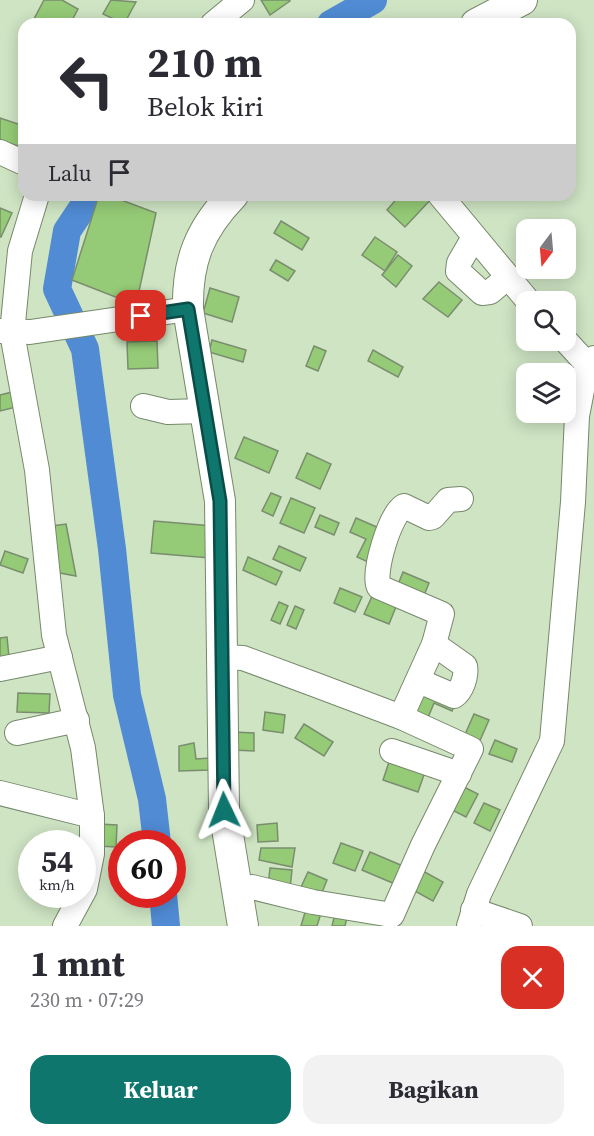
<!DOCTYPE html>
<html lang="id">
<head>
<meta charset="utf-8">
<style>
  body { margin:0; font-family:"Source Serif 4",serif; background:#f2f2f3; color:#2b2b33; height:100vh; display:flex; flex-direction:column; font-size:22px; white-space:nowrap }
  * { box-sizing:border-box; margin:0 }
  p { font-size:20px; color:#7c7c81 }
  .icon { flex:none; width:33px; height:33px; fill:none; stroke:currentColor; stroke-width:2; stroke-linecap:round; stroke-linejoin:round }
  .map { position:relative; height:926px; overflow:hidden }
  .side { display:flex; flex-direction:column; background:#fff; flex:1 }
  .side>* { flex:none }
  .guide { position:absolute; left:18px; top:18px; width:558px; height:183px; border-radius:18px; box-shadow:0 3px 15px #0003; background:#fff; color:#2b2b33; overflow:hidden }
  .needle { width:39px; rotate:196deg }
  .fabs { position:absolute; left:516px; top:219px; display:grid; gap:12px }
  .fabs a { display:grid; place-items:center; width:60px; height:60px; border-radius:12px; background:#fff; box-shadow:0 3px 15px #0003; font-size:30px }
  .speed { position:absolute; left:18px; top:830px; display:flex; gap:12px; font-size:30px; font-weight:700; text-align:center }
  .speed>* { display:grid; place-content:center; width:78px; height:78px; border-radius:50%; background:#fff; box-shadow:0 3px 15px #0003; line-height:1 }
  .speed small { font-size:15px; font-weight:400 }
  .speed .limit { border:9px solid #d22; background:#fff; color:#111 }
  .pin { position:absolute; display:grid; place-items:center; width:51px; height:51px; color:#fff; margin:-26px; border-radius:12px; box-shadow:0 3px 9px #0006 }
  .me { position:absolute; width:66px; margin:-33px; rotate:358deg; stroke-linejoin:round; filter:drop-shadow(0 0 4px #0008) }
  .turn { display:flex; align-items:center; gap:21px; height:126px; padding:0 30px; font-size:27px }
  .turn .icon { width:78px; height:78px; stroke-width:2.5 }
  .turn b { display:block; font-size:42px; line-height:51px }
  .then { display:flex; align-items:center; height:57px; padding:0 30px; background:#0003; gap:12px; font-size:22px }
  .round { display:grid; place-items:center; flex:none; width:63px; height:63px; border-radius:18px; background:#f2f2f3 }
  .summary { display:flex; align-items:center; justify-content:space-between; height:102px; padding:0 30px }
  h1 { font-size:36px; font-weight:700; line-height:45px }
  .cta { display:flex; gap:12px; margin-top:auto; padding:12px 30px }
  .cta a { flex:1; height:69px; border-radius:18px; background:#0f766e; color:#fff; font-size:24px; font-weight:700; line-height:69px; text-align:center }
  .cta a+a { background:#f2f2f3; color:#2b2b33 }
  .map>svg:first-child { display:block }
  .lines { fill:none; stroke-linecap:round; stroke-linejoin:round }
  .river { stroke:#508bd3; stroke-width:28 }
  .building { fill:#95ca76; stroke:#7a8e6f; stroke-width:1.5 }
  .minor-casing { stroke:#76896b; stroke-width:26 }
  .major-casing { stroke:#76896b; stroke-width:32 }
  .minor { stroke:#fff; stroke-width:24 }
  .major { stroke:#fff; stroke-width:30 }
  .route-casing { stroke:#0a4d48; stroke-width:15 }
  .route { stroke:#0f766e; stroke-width:10 }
</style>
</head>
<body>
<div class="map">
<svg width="594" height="926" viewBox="0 0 594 926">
  <rect width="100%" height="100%" fill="#cee4c3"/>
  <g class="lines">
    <g class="river">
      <path d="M331 24 373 0"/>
      <path d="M91 195 67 231 57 289 85 349 112 549 127 695 152 799 157 843"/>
      <path d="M163 894 166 926"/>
    </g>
  </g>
  <g class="building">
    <path d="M44 0H62L78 9 70 24H43L34 19Z"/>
    <path d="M111 0 136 2 124 24 103 14Z"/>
    <path d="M261 0H289L290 1 270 15Z"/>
    <path d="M0 118 24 126V148L0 140Z"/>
    <path d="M99 195H108L156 213 136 305 72 280Z"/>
    <path d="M400 195H431L433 197 405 227 387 210Z"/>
    <path d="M0 208 12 213 1 237H0Z"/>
    <path d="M281 221 309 238 302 250 274 233Z"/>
    <path d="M375 237 397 252 385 271 362 255Z"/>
    <path d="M398 255 412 266 396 287 382 275Z"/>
    <path d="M276 260 295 271 288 281 270 270Z"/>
    <path d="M439 282 462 300 448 317 423 299Z"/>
    <path d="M210 288 239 297 232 322 203 313Z"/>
    <path d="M212 340 246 350 243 362 209 352Z"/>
    <path d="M157 341 158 368 128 369 127 342Z"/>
    <path d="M314 346 326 351 318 371 306 366Z"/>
    <path d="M373 350 403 367 398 377 368 361Z"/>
    <path d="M12 392 16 407 0 411V395Z"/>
    <path d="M244 437 278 451 269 473 235 458Z"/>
    <path d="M307 453 331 464 320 489 296 478Z"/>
    <path d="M271 493 281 497 273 516 262 511Z"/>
    <path d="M291 498 315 508 304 533 280 523Z"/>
    <path d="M320 515 339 523 334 535 315 527Z"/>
    <path d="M356 518 379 528 368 562 357 557 366 539 350 532Z"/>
    <path d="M154 521 213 526 210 558 151 553Z"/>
    <path d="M66 524 76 576 60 573 52 526Z"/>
    <path d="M279 546 306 558 300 571 273 559Z"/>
    <path d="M5 551 28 559 23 573 0 565Z"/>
    <path d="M248 557 282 572 276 585 243 570Z"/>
    <path d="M403 572 429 583 423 598 397 587Z"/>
    <path d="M340 588 362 597 355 612 334 603Z"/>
    <path d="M374 592 398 602 389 624 364 614Z"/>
    <path d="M279 602 288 606 280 624 271 620Z"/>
    <path d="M295 606 304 610 296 629 287 625Z"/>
    <path d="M7 637 9 657 0 658V638Z"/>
    <path d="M421 688 457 700 452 711 434 703 425 725 407 717Z"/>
    <path d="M18 693 50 694 49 713 17 712Z"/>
    <path d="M265 712 285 715 283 733 263 730Z"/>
    <path d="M474 714 489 720 478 745 463 739Z"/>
    <path d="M304 724 333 742 324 756 295 738Z"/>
    <path d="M233 732 254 733V751L233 750Z"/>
    <path d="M495 740 517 749 512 762 489 754Z"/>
    <path d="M194 743 196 759 210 758V770L179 771V746Z"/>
    <path d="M392 753 427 766 418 792 383 780Z"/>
    <path d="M458 784 478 794 466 817 446 807Z"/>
    <path d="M484 803 500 810 490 831 474 823Z"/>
    <path d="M277 823 278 841 258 842 257 825Z"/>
    <path d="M99 824 117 825 116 847 98 846Z"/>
    <path d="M341 843 363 851 355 871 333 863Z"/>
    <path d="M261 848H295L292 867 259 860Z"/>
    <path d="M370 852 410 869 402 887 362 870Z"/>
    <path d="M270 868 292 870 290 889 268 886Z"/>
    <path d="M421 870 443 882 433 901 411 889Z"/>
    <path d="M308 872 327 880 321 895 301 887Z"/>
    <path d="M306 909 321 913 317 926H301Z"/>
    <path d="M336 910 348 913 345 926H332Z"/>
  </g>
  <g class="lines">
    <g class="minor-casing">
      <g id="minor">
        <path d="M213 24 242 0"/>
        <path d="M0 152 24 163"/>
        <path d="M37 195 20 251 12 333 37 470 54 635 83 748 92 816V854L85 889 65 926"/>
        <path d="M440 195 529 302"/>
        <path d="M474 237 459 263 458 271 482 293 490 292 508 277"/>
        <path d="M0 331 30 332 188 309"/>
        <path d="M565 340 587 364"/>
        <path d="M143 406 168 412 205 411"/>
        <path d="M434 644 442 614 379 587C372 574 390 514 404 506L429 518 433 517 448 500 461 499"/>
        <path d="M222 657 243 658 316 685 401 717 471 749 423 845 392 915 313 902 252 887 237 890"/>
        <path d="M0 669 60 657"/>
        <path d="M401 717 434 644 465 666C467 675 462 691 454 696L419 681"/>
        <path d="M17 733 77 720"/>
        <path d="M392 751 459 774"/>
        <path d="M0 793 92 816"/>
        <path d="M473 910 520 926"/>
        <path d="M469 926 479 894 552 741 573 502 577 416 587 364 594 358"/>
      </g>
    </g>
    <g class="major-casing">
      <g id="major">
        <path d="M476 24 522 0"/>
        <path d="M233 195C199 230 187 262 188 309L220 501 224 810 243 926"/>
      </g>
    </g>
    <use href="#minor" class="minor"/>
    <use href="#major" class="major"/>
  </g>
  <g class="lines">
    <g class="route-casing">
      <path id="route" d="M141 316 188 309 220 501 224 810"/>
    </g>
    <use href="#route" class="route"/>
  </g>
</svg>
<div class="fabs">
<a><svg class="needle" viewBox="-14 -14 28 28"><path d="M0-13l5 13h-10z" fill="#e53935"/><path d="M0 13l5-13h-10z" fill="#7c7c81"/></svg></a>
<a><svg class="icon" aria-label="search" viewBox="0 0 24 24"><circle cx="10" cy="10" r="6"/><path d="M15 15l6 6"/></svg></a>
<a><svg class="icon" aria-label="layers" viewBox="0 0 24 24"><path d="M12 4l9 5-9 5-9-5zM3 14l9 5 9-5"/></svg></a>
</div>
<div class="speed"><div>54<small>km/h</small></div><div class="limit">60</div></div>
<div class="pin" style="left:141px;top:316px;background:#d93025"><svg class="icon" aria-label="arrive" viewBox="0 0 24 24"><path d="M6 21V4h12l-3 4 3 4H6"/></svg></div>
<svg class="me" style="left:224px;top:810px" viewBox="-20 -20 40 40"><path d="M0-17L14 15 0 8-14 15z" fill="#0f766e" stroke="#fff" stroke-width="4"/></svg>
<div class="guide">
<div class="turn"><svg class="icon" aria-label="left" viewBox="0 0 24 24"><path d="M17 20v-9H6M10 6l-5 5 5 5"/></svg><div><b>210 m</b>Belok kiri</div></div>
<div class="then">Lalu<svg class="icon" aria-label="arrive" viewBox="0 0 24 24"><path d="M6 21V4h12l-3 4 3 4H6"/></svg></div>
</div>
</div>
<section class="side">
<div class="summary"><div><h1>1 mnt</h1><p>230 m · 07:29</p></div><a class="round" style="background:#d93025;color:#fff"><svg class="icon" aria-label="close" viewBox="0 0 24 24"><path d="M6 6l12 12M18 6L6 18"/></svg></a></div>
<div class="cta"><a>Keluar</a><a>Bagikan</a></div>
</section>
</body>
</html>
